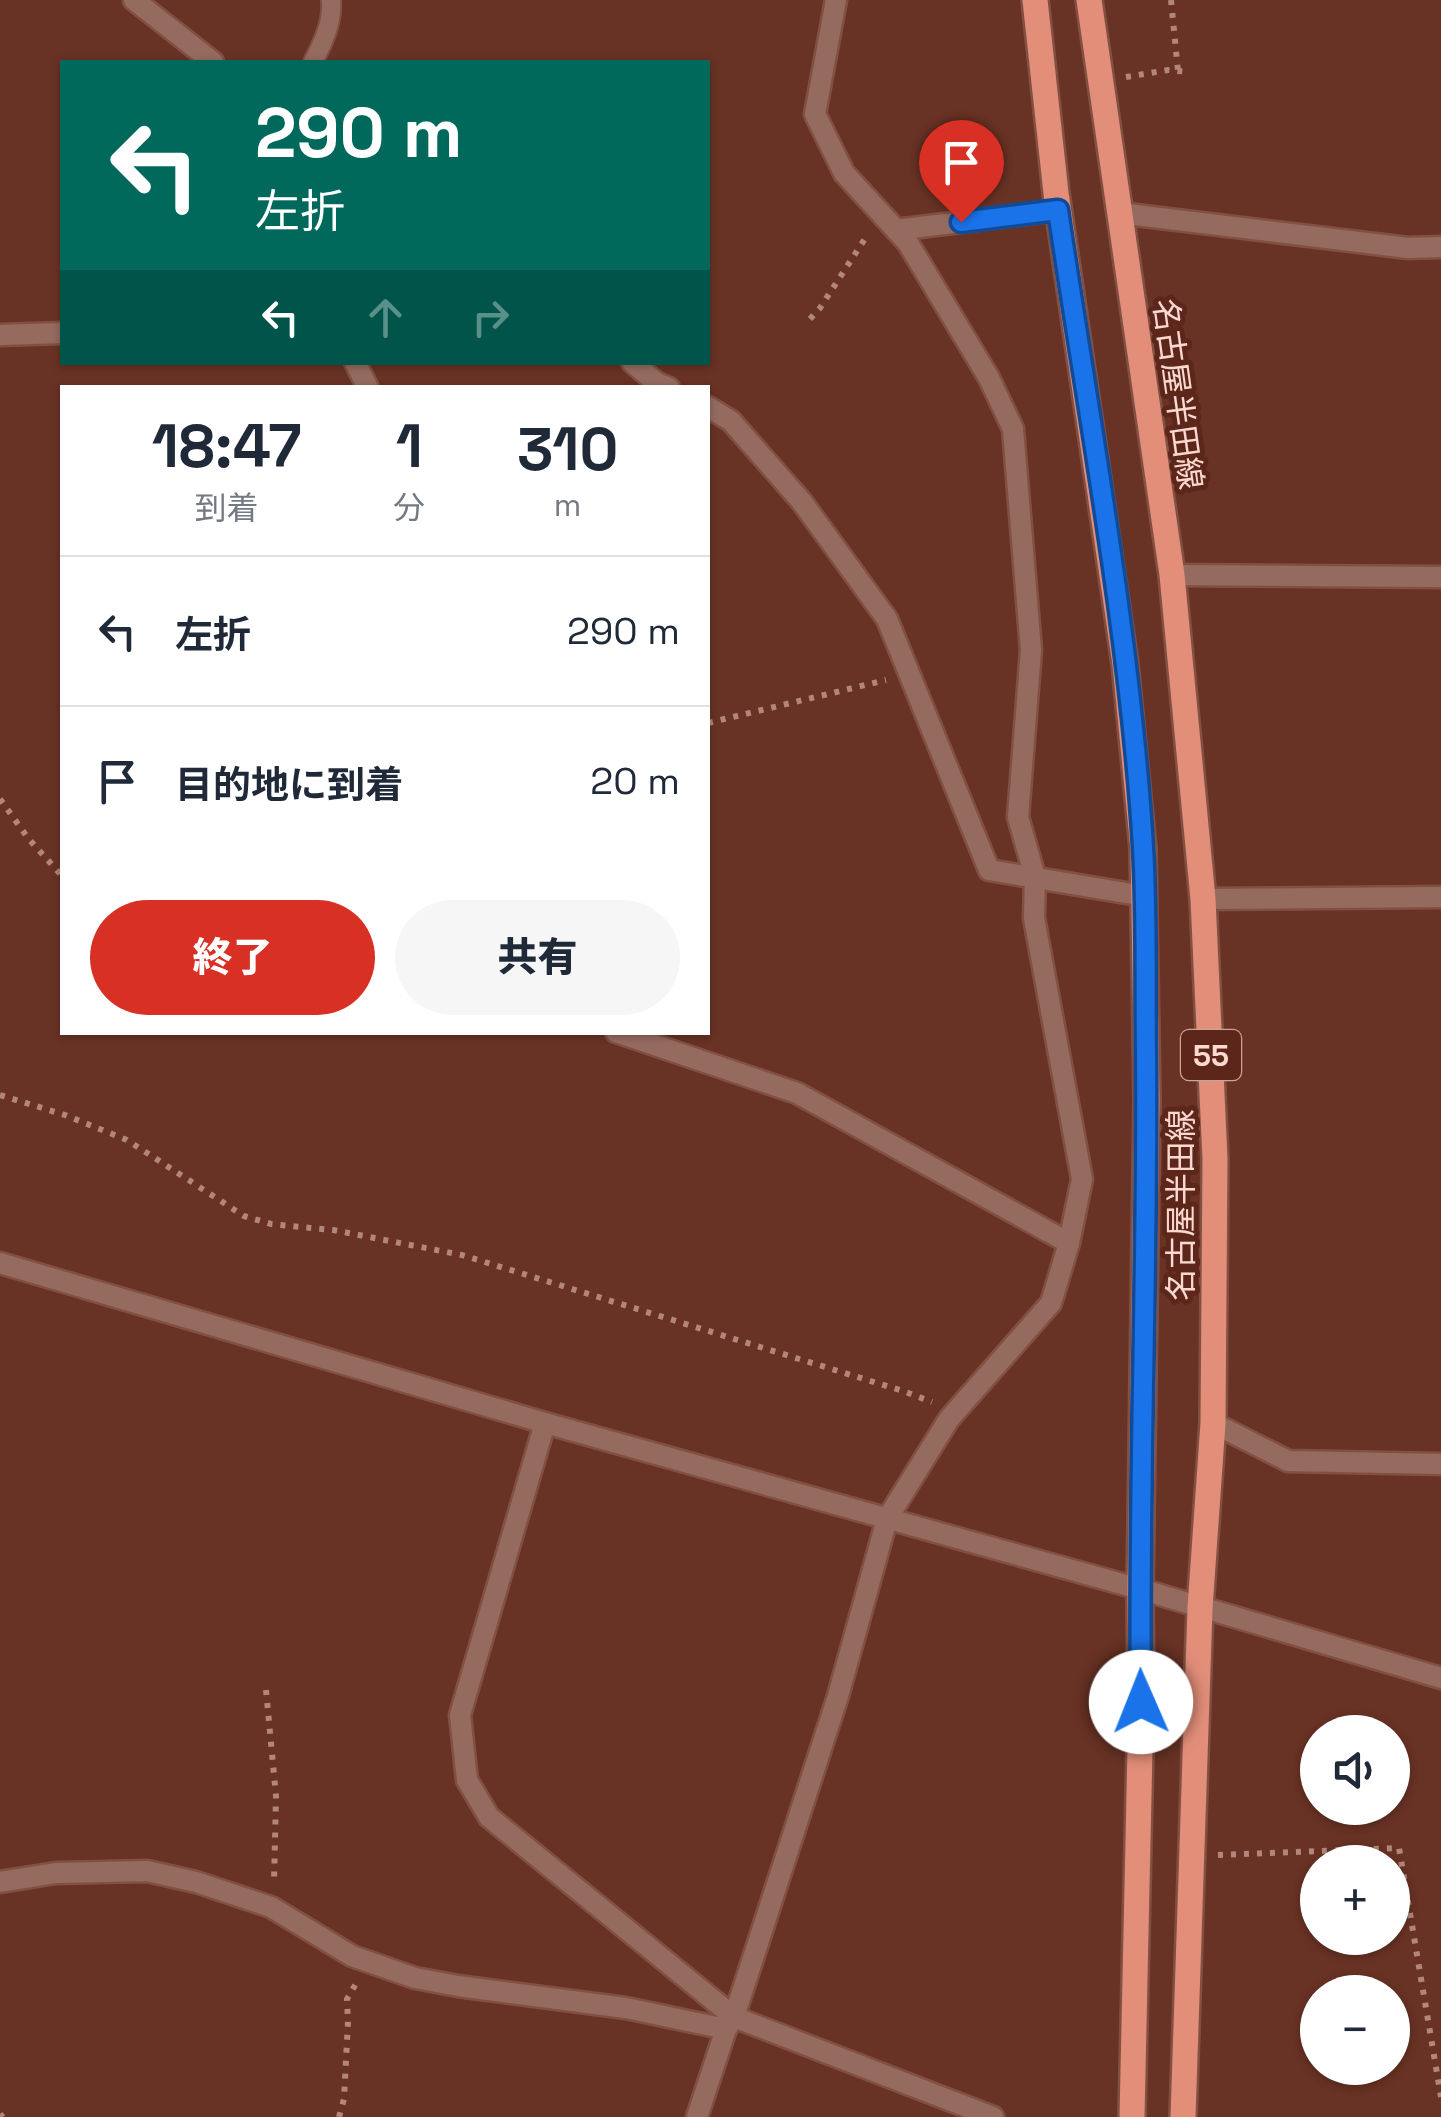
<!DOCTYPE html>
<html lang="ja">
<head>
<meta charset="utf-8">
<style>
  body { margin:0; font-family:"Space Grotesk","Noto Sans JP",sans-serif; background:#f6f6f7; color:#1f2937; height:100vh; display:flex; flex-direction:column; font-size:38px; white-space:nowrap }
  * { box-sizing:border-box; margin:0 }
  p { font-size:32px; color:#747a83 }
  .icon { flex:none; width:55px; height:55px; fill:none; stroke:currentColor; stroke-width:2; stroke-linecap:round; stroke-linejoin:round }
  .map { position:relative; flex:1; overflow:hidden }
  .panel { position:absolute; left:60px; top:385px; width:650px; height:650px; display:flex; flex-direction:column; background:#fff; border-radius:0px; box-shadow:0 2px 8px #0004 }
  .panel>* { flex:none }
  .hud { position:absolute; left:60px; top:60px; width:650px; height:305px; border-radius:0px; box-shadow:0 2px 8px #0004; background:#00695c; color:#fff; overflow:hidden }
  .controls { position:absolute; left:1300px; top:1715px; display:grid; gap:20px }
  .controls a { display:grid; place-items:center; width:110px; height:110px; border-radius:50%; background:#fff; box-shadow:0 2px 8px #0004; font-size:50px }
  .pin { position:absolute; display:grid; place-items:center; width:85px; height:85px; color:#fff; margin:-102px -42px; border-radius:50% 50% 50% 0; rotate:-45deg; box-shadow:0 0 10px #0007 }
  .pin .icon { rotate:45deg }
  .me { position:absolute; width:110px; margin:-55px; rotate:359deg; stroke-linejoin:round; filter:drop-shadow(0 0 8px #0008) }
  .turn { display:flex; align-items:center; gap:35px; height:210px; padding:0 30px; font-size:45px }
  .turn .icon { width:130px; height:130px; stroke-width:2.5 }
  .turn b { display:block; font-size:70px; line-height:85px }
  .lanes { display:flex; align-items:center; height:95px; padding:0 30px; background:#0003; justify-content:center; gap:50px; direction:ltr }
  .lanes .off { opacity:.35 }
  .eta { display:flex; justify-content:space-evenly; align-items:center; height:170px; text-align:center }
  .eta b { font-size:60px; font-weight:800; line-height:70px }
  .cta { display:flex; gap:20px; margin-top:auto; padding:20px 30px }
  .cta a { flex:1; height:115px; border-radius:60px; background:#d93025; color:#fff; font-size:40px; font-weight:800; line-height:115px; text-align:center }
  .cta a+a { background:#f6f6f7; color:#1f2937 }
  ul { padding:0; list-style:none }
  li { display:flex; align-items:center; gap:30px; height:150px; padding:0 30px; border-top:2px solid #e0e1e3 }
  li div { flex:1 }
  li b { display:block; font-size:38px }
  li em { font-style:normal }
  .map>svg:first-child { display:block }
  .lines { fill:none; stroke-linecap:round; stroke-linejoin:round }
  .service-casing { stroke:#825043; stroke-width:22 }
  .minor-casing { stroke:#825043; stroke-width:25 }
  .tertiary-casing { stroke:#825043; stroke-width:25 }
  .primary-casing { stroke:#825043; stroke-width:30 }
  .path { stroke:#b2867a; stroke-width:6; stroke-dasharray:5 8; stroke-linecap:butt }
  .service { stroke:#956b60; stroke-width:18 }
  .minor { stroke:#956b60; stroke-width:20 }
  .tertiary { stroke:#956b60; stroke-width:20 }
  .primary { stroke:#e28e79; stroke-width:25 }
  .route-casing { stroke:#114b97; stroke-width:25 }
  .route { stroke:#1a73e8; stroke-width:18 }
  .labels { text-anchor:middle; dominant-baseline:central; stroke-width:10; stroke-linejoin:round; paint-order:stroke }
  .shield { fill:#5c271a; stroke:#cba499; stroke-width:2.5 }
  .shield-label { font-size:30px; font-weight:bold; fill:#fbd9d0 }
  .street-label { font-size:32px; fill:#fbd9d0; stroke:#5c271a }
</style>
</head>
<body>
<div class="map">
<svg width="1441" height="2117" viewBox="0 0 1441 2117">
  <rect width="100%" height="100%" fill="#683224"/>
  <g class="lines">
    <g class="service-casing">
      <path id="service" d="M313 62C323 43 333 22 331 0"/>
    </g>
    <g class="minor-casing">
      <g id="minor">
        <path d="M134 0 213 62"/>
        <path d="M1119 213 1408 248 1441 247"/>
        <path d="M896 230 1059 210"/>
        <path d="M0 335 62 333"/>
        <path d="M355 362 368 388"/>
        <path d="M632 362 657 383 669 388"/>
        <path d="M708 407 731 421 802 502 887 619 989 870 1144 896"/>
        <path d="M1172 575 1441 577"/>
        <path d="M1203 899 1441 897"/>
        <path d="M616 1032 797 1093 1069 1243"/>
        <path d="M545 1423 460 1715 467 1780 489 1817 734 2017 993 2117"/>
        <path d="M1213 1423 1288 1461 1441 1464"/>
        <path d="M0 1882 56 1873 147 1871 196 1882 271 1907 352 1956 415 1978 458 1986 626 2008 726 2029 734 2017 838 1696 887 1519 949 1419 1051 1303 1069 1243 1082 1179 1034 918 1035 877 1018 817 1031 650 1013 429 989 378 908 243 844 173 815 114 836 0"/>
        <path d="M697 2117 726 2029"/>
      </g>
    </g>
    <g class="tertiary-casing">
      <path id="tertiary" d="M0 1263 545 1423 1140 1589 1441 1678"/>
    </g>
    <g class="primary-casing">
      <g id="primary">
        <path d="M1035 0 1056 193 1125 664 1143 849 1147 1099 1140 1589 1141 1703 1132 2117"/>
        <path d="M1089 0 1172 575 1203 899 1215 1159 1213 1423 1200 1608 1183 2117"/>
      </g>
    </g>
    <g class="path">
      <path d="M1171 0 1178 71"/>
      <path d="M1126 77 1168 70 1189 72"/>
      <path d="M810 319 820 308 868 234"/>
      <path d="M708 723 886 680"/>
      <path d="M0 799 28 838 62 876"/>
      <path d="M0 1095 65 1115 127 1140 244 1216 271 1224 333 1230 462 1255 903 1391 932 1402"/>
      <path d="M266 1690 276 1796 274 1883"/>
      <path d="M1218 1855 1399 1848 1441 2097"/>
      <path d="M0 2114 3 2117"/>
      <path d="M339 2117 344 2099 348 2022 347 1999 357 1982"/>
    </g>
    <use href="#service" class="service"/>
    <use href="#minor" class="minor"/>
    <use href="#tertiary" class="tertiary"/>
    <use href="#primary" class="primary"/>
  </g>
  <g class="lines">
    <g class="route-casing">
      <path id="route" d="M961 222 1058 210C1089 420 1130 635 1143 847 1147 915 1145 984 1146 1052 1148 1269 1138 1486 1141 1702"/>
    </g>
    <use href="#route" class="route"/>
  </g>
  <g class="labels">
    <rect class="shield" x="1181" y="1030" width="60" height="50" rx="8"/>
    <g class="shield-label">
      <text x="1211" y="1055">55</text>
    </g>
    <g class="street-label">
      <text transform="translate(1178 394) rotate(82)">名古屋半田線</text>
      <text transform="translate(1181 1205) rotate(-90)">名古屋半田線</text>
    </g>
  </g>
</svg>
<div class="controls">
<a><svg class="icon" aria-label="sound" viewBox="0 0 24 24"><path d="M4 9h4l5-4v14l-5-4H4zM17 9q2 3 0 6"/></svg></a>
<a>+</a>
<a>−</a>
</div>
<div class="pin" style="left:961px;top:222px;background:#d93025"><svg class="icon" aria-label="arrive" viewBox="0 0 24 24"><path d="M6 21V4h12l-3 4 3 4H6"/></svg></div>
<svg class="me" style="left:1141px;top:1702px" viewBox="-20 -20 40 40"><circle r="19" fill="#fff"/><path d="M0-13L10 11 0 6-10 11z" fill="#1a73e8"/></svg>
<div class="hud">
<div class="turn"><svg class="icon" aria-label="left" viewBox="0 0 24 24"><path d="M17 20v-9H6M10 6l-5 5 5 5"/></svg><div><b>290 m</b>左折</div></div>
<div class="lanes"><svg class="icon" aria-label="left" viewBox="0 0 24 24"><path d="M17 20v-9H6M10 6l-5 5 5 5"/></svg><svg class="icon off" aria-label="ahead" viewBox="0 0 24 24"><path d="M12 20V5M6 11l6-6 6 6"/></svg><svg class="icon off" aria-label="right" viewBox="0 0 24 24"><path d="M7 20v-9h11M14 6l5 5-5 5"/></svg></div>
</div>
<section class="panel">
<div class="eta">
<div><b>18:47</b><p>到着</p></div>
<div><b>1</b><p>分</p></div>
<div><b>310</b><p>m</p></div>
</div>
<ul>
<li><svg class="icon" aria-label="left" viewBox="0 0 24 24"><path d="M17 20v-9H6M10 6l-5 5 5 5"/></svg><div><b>左折</b></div><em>290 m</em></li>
<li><svg class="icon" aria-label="arrive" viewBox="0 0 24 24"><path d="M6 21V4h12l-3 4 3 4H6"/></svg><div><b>目的地に到着</b></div><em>20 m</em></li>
</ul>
<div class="cta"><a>終了</a><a>共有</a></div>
</section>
</div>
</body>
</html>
